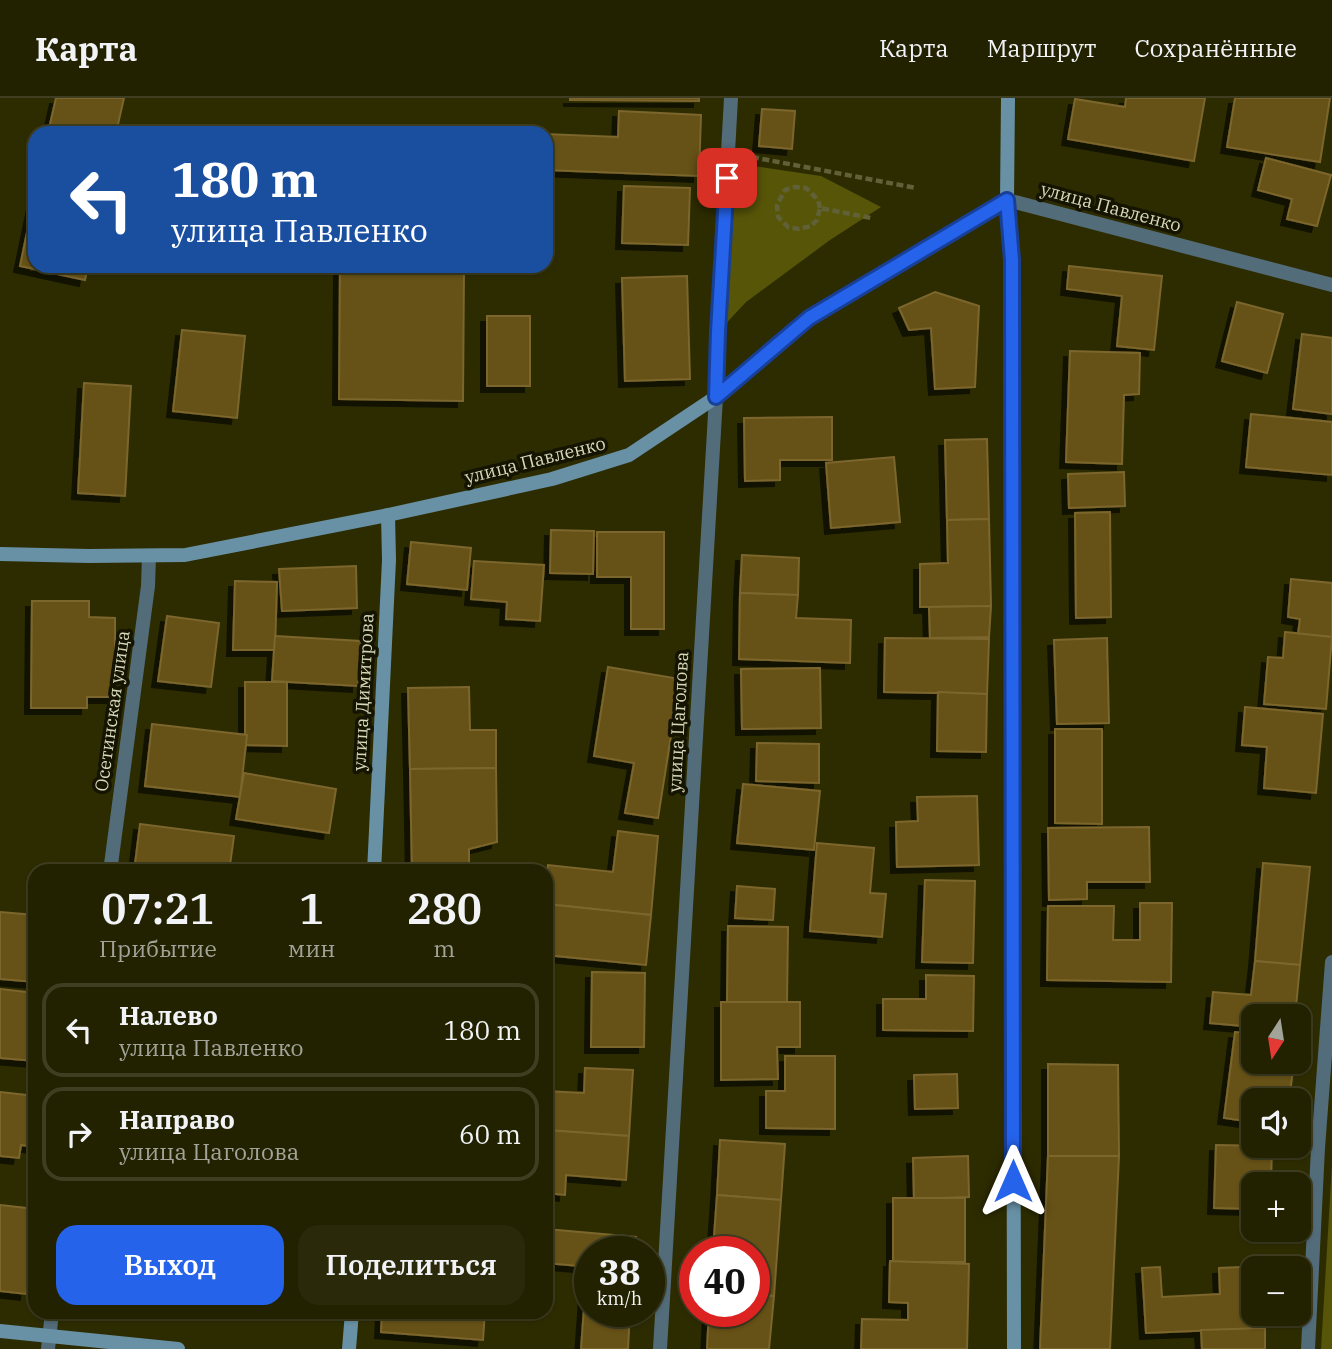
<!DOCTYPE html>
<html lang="ru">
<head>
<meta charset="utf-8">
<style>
  body { margin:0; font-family:"IBM Plex Serif",serif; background:#2a290a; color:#f1f3f6; height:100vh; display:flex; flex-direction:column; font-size:26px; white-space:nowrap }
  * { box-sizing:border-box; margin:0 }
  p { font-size:23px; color:#a2a399 }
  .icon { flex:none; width:38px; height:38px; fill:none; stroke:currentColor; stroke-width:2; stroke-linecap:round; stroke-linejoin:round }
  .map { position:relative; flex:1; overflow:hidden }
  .details { position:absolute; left:28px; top:766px; width:525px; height:455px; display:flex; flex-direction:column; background:#222100; border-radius:21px; box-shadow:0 2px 5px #0004,0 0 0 2px #3f3e22 }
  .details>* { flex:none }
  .top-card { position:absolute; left:28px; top:28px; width:525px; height:147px; border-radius:21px; box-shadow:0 2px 5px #0004,0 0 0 2px #3f3e22; background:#1a4fa0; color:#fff; overflow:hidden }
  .needle { width:46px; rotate:192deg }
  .tools { position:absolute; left:1241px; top:906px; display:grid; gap:14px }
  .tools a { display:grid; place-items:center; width:70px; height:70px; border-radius:14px; background:#222100; box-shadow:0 2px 5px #0004,0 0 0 2px #3f3e22; font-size:35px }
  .speed { position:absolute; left:574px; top:1138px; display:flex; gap:14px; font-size:35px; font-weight:700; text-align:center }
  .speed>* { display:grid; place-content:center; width:91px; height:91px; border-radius:50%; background:#222100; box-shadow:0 2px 5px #0004,0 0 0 2px #3f3e22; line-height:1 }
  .speed small { font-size:18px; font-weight:400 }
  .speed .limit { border:10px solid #d22; background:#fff; color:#111 }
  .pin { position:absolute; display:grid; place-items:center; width:60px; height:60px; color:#fff; margin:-30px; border-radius:14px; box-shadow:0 4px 10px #0006 }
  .me { position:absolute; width:77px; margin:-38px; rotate:0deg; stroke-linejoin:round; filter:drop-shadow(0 0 5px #0008) }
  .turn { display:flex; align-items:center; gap:24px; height:147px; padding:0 28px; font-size:32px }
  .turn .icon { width:91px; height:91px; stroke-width:2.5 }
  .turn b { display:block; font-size:49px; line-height:60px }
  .eta { display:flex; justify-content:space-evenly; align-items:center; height:119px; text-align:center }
  .eta b { font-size:42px; font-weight:600; line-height:49px }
  .primary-button { display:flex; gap:14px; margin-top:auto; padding:14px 28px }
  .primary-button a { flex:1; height:80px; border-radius:21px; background:#2563eb; color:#fff; font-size:28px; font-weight:600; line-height:80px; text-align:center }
  .primary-button a+a { background:#2a290a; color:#f1f3f6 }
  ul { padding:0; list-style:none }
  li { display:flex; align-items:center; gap:21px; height:94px; margin:0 14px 10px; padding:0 14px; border:4px solid #3f3e22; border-radius:21px }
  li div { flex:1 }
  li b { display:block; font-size:26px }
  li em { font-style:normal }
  header { display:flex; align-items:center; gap:42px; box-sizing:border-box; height:98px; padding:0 35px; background:#222100; border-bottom:2px solid #3f3e22 }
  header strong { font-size:33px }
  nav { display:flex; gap:38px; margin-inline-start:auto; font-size:24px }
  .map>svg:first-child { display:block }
  .green { fill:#575608 }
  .building { fill:#665116; stroke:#7b662d; stroke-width:2; filter:url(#shadow) }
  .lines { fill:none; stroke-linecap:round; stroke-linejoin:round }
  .path { stroke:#616139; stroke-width:4.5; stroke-dasharray:7 3.5; stroke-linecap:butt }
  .street { stroke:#536c79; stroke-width:14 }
  .secondary { stroke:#6891a5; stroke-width:14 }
  .route-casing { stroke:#184099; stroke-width:18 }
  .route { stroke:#2563eb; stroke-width:12 }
  .labels { text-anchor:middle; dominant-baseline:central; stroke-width:7; stroke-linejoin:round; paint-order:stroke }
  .street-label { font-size:18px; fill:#d7d8ba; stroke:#141400 }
</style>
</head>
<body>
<header>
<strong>Карта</strong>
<nav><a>Карта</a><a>Маршрут</a><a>Сохранённые</a></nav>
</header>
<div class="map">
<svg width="1332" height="1251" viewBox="0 0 1332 1251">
  <defs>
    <filter id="shadow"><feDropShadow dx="-6" dy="6" stdDeviation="0" flood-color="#0009"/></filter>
  </defs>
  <rect width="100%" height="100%" fill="#2d2c00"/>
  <g class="green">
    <path d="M740 66 821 78 881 109 830 142 746 204 718 234Z"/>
    <path d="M1332 1067V1251H1321Z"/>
  </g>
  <g class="building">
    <path d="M56 0H124L116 35H48Z"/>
    <path d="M570 0H699V3L570 2Z"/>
    <path d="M1126 0H1205L1194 63 1068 41 1075 1 1125 9Z"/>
    <path d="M1235 0H1330L1320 64 1227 49Z"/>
    <path d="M762 11 795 13 792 51 759 48Z"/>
    <path d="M619 13 701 17 699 78 546 72V36L618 39Z"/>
    <path d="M1266 60 1331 77 1317 128 1287 121 1292 101 1258 92Z"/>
    <path d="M624 88 690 90 688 147 622 145Z"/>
    <path d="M35 96V168H88L85 182 20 168Z"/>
    <path d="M340 168H464L463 303 339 301Z"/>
    <path d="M1069 168 1162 178 1154 252 1117 248 1122 198 1067 191Z"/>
    <path d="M687 178 690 281 625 283 622 180Z"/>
    <path d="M935 194 979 208 975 289 935 291 931 230 909 232 899 210Z"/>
    <path d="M1237 204 1283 216 1267 275 1222 263Z"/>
    <rect x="487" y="218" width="43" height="70"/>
    <path d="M182 232 245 238 237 320 173 313Z"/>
    <path d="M1302 236 1332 240V316L1293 311Z"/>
    <path d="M1070 253 1140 255 1139 296 1124 297 1122 366 1066 364Z"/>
    <path d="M84 285 131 288 125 398 78 395Z"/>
    <path d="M1251 316 1332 324V377L1246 369Z"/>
    <path d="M832 319V362H780V382L745 383 744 320Z"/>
    <path d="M987 341 989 421 947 422 945 342Z"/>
    <path d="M894 359 900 424 831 430 826 365Z"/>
    <path d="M1124 374 1125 408 1069 410 1068 376Z"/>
    <path d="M1110 414 1111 519 1076 520 1075 415Z"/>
    <path d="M989 421 991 508 920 509V466L948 465 947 422Z"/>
    <path d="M551 432 594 433 593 476 550 475Z"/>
    <path d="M597 434H664V531H631V479H597Z"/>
    <path d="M411 444 471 450 467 492 407 486Z"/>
    <path d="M742 457 799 460 798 497 740 495Z"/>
    <path d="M474 463 544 467 540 523 506 521 507 504 471 501Z"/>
    <path d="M356 468 357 510 282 513 279 471Z"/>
    <path d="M1291 481 1332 485V539L1298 536 1300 521 1288 519Z"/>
    <path d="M235 483 277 484 275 552H233Z"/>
    <path d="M740 495 798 497 796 520 851 522 850 565 739 561Z"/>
    <path d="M32 503H89V519L115 520V599H87V610H31Z"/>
    <path d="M991 508 989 539 930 540 929 509Z"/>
    <path d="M167 518 219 525 211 589 158 583Z"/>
    <path d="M1285 534 1332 539 1326 611 1264 606 1268 559 1283 560Z"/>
    <path d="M275 538 361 543 358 588 272 583Z"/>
    <path d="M885 540 989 541 987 596 884 594Z"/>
    <path d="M1107 540 1109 625 1057 626 1054 542Z"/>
    <path d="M608 569 680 581 658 720 625 715 634 665 594 658Z"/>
    <path d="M820 570 821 630 742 631 741 571Z"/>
    <path d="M245 584H287V648L245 647Z"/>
    <path d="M469 589 470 632H496V670L410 671 408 590Z"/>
    <path d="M938 594 987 596 986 654 937 653Z"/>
    <path d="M1245 609 1323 616 1316 695 1264 690 1267 649 1242 647Z"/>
    <path d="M152 626 247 637 240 699 145 688Z"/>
    <path d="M1055 631H1102V726L1055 725Z"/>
    <path d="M757 645 819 646V685L756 683Z"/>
    <path d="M496 670 497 744 469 751V774H412L410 671Z"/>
    <path d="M244 675 336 691 329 735 236 721Z"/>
    <path d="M743 686 820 693 814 752 737 745Z"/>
    <path d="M977 698 979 767 897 769 896 724 918 723 917 699Z"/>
    <path d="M140 726 234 738 229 774H134Z"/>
    <path d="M1149 729 1150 784H1087V801L1049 802 1048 730Z"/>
    <path d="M618 733 658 738 651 817 546 806V783L548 767 613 774Z"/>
    <path d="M817 745 874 750 870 795 886 796 882 839 810 833Z"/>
    <path d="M1263 765 1310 769 1300 867 1255 863Z"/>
    <path d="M925 782 975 783 973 865 922 864Z"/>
    <path d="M737 788 775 791 773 822 735 820Z"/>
    <path d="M1140 805H1172L1171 884 1047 882 1048 808H1114L1113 842H1140Z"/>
    <path d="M546 806 651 817 646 867 546 857Z"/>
    <path d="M0 814 35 817V884L0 881Z"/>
    <path d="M728 828 788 829 787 904H727Z"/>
    <path d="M1255 863 1300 867 1295 919H1253V929L1210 925 1213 894 1251 897Z"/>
    <path d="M592 874 645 875 644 949H591Z"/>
    <path d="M926 877 974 878 973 933 883 932V901H926Z"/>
    <path d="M0 891 35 895V963L0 960Z"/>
    <path d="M721 904H800V949H777L778 981 721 982Z"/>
    <path d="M1235 934 1253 936V964H1294L1289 1003H1253V1024L1224 1020Z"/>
    <path d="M785 958H835V1031L766 1030V993H785Z"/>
    <path d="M1048 966 1118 967 1119 1058H1048Z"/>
    <path d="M585 970 633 972 629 1038 546 1032V993L584 995Z"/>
    <path d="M957 976 958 1010 915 1011 914 977Z"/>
    <path d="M0 994 35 998V1049L21 1047 19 1060 0 1058Z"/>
    <path d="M546 1032 629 1038 626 1082 566 1077 565 1097 546 1095Z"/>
    <path d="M720 1042 785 1046 781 1102 717 1097Z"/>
    <path d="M1216 1047 1272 1048 1271 1087H1253V1111L1214 1110Z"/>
    <path d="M968 1058 969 1099 914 1101 913 1060Z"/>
    <path d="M1048 1058H1119L1110 1251H1040Z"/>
    <path d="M717 1097 781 1102 774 1198 754 1197V1153H713Z"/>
    <rect x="893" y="1100" width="72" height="64"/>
    <path d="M0 1107 35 1111V1131L26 1196 0 1193Z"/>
    <path d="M546 1131 636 1139 635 1153H590V1169L546 1165Z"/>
    <path d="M890 1163 969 1166 967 1251H861L862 1221 908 1222V1205L889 1204Z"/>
    <path d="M1263 1168V1171H1253V1216H1264L1265 1230 1146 1235 1142 1170 1160 1169 1162 1199 1220 1196 1219 1170Z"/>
    <path d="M587 1169H590V1213H630L628 1251H581Z"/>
    <path d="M754 1197 774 1198 769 1251H707L709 1213H754Z"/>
    <path d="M382 1214H485L483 1242 381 1234Z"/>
    <path d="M1265 1230V1251H1202L1201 1232Z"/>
  </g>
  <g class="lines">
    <g class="path">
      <path d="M752 59 916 90"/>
      <path d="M820 110 818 102 806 90 795 89 785 92 777 107 778 119 788 129 799 131 811 128 817 122 820 110 871 120"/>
    </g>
    <g class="street">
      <path d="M1007 102 1332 187"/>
      <path d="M110 774 148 488 149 458"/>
      <path d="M48 1251 52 1214"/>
      <path d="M660 1251 716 299 718 234 731 0"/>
      <path d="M1308 1251 1318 1050 1332 864"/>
    </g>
    <g class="secondary">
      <path d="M1008 0 1007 102 1012 162 1014 1251"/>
      <path d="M0 456 89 458 185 457 388 417 552 381 629 357 716 299 809 220 1007 102"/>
      <path d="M374 774 389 462 388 417"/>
      <path d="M0 1233 178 1251"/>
      <path d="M349 1251 352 1214"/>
    </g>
  </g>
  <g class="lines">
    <g class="route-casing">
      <path id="route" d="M727 80 718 234 716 299 809 220 1007 102 1012 162 1013 1083"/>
    </g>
    <use href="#route" class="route"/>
  </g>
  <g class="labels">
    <g class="street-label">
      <text transform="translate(1111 109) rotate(15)">улица Павленко</text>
      <text transform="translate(535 362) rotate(-14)">улица Павленко</text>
      <text transform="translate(363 594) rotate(-87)">улица Димитрова</text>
      <text transform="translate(112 613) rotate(-82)">Осетинская улица</text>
      <text transform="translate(678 624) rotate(-87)">улица Цаголова</text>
    </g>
  </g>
</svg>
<div class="tools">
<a><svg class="needle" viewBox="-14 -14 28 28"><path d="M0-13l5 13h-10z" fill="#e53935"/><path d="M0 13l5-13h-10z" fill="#a2a399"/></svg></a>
<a><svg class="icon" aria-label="sound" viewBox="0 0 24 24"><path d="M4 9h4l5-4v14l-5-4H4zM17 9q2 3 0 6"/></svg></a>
<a>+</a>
<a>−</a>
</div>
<div class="speed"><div>38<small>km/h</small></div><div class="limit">40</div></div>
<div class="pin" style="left:727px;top:80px;background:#d93025"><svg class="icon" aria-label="arrive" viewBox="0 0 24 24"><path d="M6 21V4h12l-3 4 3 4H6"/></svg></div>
<svg class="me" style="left:1013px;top:1083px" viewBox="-20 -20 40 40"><path d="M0-17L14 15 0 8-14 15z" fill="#2563eb" stroke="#fff" stroke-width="4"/></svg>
<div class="top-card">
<div class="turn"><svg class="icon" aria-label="left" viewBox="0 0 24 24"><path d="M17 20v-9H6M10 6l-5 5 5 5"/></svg><div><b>180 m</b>улица Павленко</div></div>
</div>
<section class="details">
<div class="eta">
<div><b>07:21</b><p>Прибытие</p></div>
<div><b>1</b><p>мин</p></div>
<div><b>280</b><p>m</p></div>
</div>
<ul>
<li><svg class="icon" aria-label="left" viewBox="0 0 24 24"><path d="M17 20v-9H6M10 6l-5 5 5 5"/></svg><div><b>Налево</b><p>улица Павленко</p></div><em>180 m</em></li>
<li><svg class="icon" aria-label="right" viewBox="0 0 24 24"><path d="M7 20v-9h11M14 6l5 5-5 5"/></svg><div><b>Направо</b><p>улица Цаголова</p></div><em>60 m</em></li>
</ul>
<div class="primary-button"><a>Выход</a><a>Поделиться</a></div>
</section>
</div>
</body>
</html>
